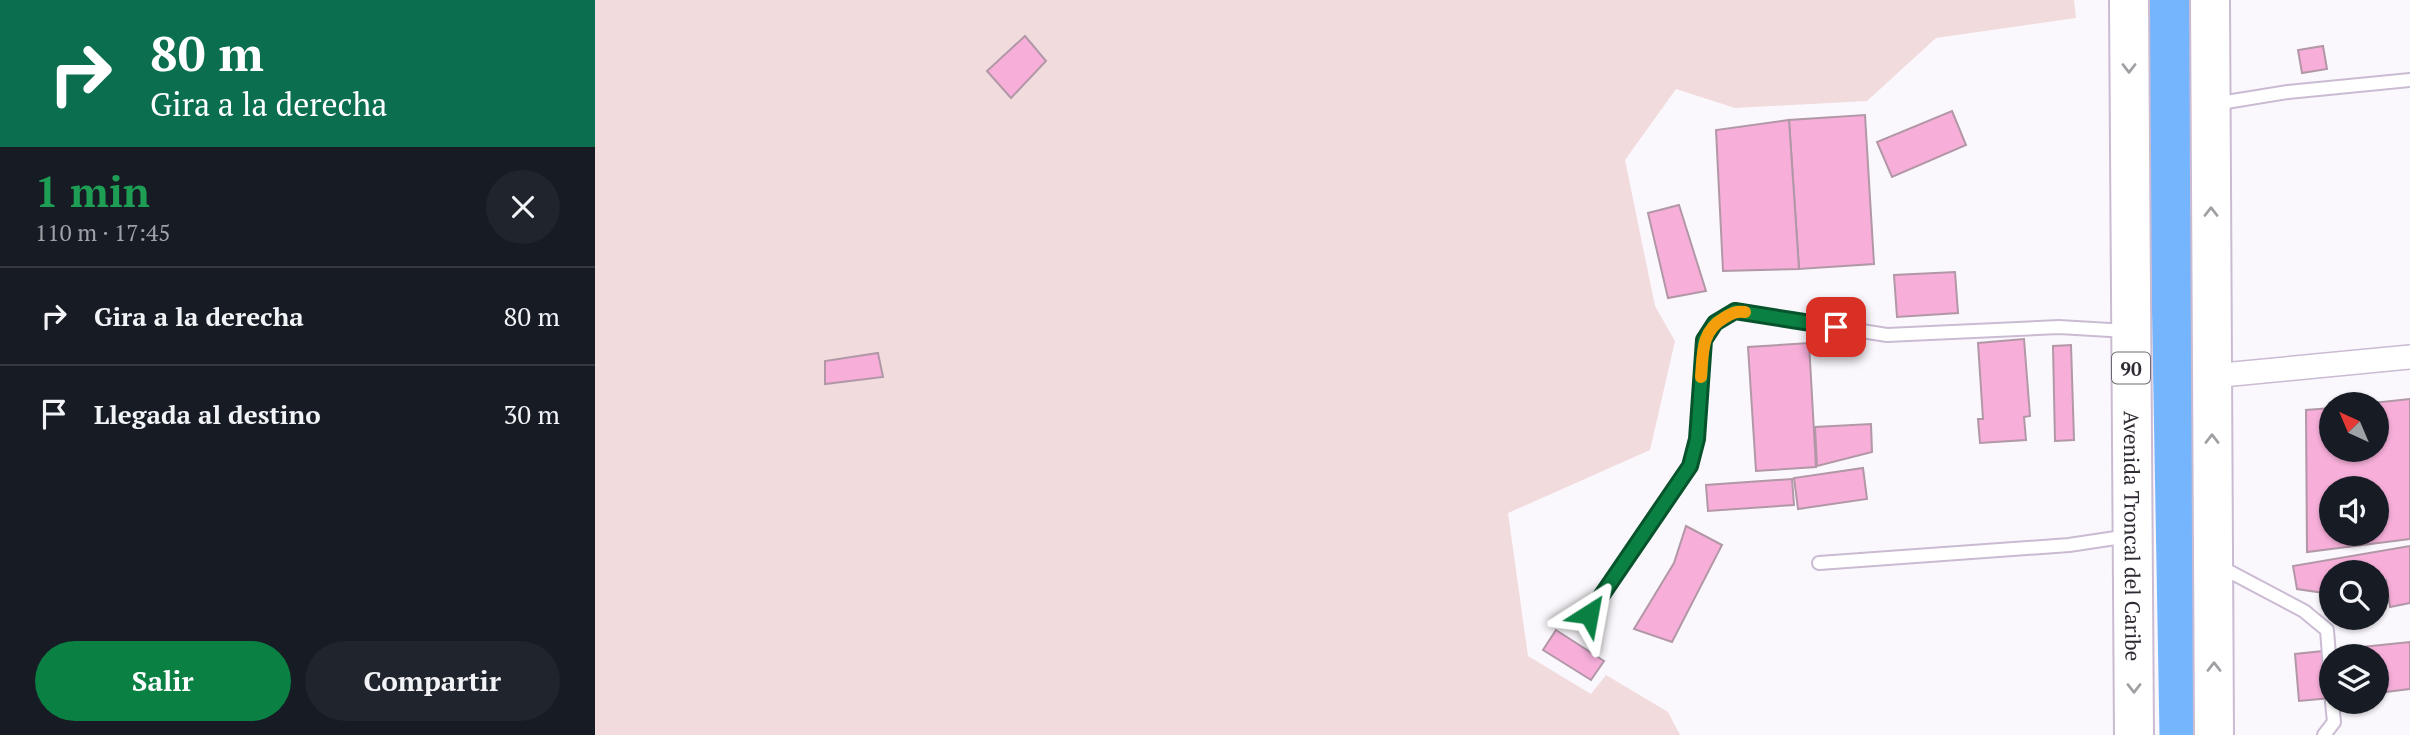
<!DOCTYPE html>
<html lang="es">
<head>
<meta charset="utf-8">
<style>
  body { margin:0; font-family:"PT Serif",serif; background:#20242c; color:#f1f3f6; height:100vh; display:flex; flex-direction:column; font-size:26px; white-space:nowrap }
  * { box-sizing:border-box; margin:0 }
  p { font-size:23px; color:#9ea1a6 }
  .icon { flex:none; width:38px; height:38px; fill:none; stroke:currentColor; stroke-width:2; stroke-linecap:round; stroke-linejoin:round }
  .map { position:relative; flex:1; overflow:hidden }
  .drawer { display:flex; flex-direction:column; background:#171b24; width:595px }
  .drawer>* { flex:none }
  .top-card { background:#0b6e4f; color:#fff; overflow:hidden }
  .needle { width:46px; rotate:316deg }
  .fabs { position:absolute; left:1724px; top:392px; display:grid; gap:14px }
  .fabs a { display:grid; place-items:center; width:70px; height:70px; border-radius:50%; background:#171b24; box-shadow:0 2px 5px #0004; font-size:35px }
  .pin { position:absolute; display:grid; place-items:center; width:60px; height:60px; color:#fff; margin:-30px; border-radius:14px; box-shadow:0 4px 10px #0006 }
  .me { position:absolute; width:77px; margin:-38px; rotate:34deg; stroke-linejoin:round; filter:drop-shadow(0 0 5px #0008) }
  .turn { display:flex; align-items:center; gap:24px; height:147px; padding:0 35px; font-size:32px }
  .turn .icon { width:91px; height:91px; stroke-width:2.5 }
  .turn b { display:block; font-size:49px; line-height:60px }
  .round { display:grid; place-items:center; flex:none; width:74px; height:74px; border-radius:37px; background:#20242c }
  .overview { display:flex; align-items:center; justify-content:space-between; height:119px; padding:0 35px }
  h1 { font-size:42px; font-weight:800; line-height:52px; color:#1e9e55 }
  .button { display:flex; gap:14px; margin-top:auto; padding:14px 35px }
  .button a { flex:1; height:80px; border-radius:42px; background:#0b8043; color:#fff; font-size:28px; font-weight:800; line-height:80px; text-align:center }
  .button a+a { background:#20242c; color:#f1f3f6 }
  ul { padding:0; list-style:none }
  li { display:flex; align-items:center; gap:21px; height:98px; padding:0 35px; border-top:2px solid #363941 }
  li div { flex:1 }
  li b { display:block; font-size:26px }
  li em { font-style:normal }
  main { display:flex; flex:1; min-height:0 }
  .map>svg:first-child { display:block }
  .green { fill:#f1dbdd }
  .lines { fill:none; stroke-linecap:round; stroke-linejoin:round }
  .river { stroke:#74b5fe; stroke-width:49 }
  .building { fill:#f7afda; stroke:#b297a7; stroke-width:2; fill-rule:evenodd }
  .service-casing { stroke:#cabbd3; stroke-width:16 }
  .minor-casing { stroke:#cabbd3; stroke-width:26 }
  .trunk-casing { stroke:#cabbd3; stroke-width:42 }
  .service { stroke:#fff; stroke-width:12 }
  .minor { stroke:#fff; stroke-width:23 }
  .trunk { stroke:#fff; stroke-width:38 }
  .oneway { stroke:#a29fa4 }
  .route-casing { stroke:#07532c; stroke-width:18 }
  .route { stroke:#0b8043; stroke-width:12 }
  .slow { stroke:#f59e0b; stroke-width:12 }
  .labels { text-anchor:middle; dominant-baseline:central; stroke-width:7; stroke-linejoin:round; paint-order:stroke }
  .shield { fill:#fff; stroke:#6e6a71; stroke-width:2 }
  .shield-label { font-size:19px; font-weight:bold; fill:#302a34 }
  .street-label { font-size:21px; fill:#302a34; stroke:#fff }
</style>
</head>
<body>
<main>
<section class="drawer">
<div class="top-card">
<div class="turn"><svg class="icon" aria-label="right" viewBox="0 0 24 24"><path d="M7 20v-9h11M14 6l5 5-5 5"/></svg><div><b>80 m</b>Gira a la derecha</div></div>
</div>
<div class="overview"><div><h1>1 min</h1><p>110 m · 17:45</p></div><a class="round"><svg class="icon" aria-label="close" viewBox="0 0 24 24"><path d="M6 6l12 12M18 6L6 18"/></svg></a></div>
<ul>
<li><svg class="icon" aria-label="right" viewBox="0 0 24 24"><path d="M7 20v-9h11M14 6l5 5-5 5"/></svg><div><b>Gira a la derecha</b></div><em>80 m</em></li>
<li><svg class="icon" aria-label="arrive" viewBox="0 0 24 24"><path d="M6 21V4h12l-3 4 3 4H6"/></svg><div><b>Llegada al destino</b></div><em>30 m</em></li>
</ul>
<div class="button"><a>Salir</a><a>Compartir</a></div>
</section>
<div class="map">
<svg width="1815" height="735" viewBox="0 0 1815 735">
  <rect width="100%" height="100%" fill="#fbf8fd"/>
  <path class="green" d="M0 0H1479L1481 18 1341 38 1272 101 1140 108 1081 89 1030 160 1060 306 1080 341 1055 450 913 513 933 656 996 694 1011 675 1073 712 1085 735H0Z"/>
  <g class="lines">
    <path class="river" d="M1576 0 1589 735"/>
  </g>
  <g class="building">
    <path d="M430 36 451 61 416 98 392 71Z"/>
    <path d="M1728 46 1732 69 1707 73 1703 50Z"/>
    <path d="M1357 111 1371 145 1297 177 1282 142Z"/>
    <path d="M1270 115 1279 264 1204 269 1194 120Z"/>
    <path d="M1194 120 1204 269 1128 271 1121 130Z"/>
    <path d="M1084 205 1111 291 1073 298 1053 213Z"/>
    <path d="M1360 272 1363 313 1302 317 1299 275Z"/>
    <path d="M1429 339 1435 416 1429 417 1431 440 1385 443 1383 419H1388L1383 343Z"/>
    <path d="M1214 343 1221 467 1161 471 1153 347Z"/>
    <path d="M1476 345 1479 440 1460 441 1458 346Z"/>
    <path d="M283 353 288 377 230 384V361Z"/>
    <path d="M1815 399V539L1712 552 1711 410 1736 408V450H1782V404H1768ZM1736 488H1782V534H1736Z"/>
    <path d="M1276 424 1277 452 1222 466 1220 427Z"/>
    <path d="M1268 468 1272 499 1203 509 1199 478Z"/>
    <path d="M1197 479 1199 505 1113 511 1111 485Z"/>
    <path d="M1091 526 1127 545 1077 642 1039 629 1079 563Z"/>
    <path d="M1815 546V603L1795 607 1791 580 1782 579V572H1736V594L1702 589 1698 566Z"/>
    <path d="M961 630 1009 661 996 680 948 650Z"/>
    <path d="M1815 642V689L1782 693V656H1736V698L1704 701 1700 654Z"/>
  </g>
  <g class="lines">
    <g class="service-casing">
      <g id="service">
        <path d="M1619 104 1693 92 1815 80"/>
        <path d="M1224 563 1474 545 1534 536"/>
        <path d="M1624 566 1709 611 1732 630 1736 682"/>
        <path d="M994 614 1095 466 1102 439 1109 340 1120 323 1140 311 1292 335 1464 327 1532 331"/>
        <path d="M1729 735 1739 722 1737 702"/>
      </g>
    </g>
    <g class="minor-casing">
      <path id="minor" d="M1617 376 1815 357"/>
    </g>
    <g class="trunk-casing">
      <g id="trunk">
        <path id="s1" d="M1534 0 1539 735"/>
        <path d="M1615 0 1619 735"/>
      </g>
    </g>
    <use href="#service" class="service"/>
    <use href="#minor" class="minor"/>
    <use href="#trunk" class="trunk"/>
  </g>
  <defs><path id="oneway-chevron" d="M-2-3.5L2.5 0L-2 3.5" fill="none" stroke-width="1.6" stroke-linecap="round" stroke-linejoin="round" transform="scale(1.75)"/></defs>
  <g class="oneway">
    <use href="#oneway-chevron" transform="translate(1534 68) rotate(90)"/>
    <use href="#oneway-chevron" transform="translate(1616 212) rotate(-90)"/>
    <use href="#oneway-chevron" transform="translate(1617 439) rotate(-90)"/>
    <use href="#oneway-chevron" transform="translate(1619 667) rotate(-90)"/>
    <use href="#oneway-chevron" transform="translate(1539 688) rotate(90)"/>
  </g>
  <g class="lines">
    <g class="route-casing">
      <path id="route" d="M994 614 1095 466 1102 439 1109 340 1120 323 1140 311 1241 327"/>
    </g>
    <use href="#route" class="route"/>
    <path class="slow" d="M1106 377C1108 353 1106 331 1129 318 1137 313 1141 311 1150 312"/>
  </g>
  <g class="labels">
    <rect class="shield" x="1517" y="352.5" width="38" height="31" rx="5"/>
    <g class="shield-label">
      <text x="1536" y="368">90</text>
    </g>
    <g class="street-label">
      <text stroke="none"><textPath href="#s1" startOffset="536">Avenida Troncal del Caribe</textPath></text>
    </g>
  </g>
</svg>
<div class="fabs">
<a><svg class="needle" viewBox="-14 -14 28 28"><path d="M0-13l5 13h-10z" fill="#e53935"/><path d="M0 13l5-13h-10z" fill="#9ea1a6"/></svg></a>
<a><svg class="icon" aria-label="sound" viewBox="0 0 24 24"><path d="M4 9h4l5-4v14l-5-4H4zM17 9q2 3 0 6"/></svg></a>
<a><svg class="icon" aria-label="search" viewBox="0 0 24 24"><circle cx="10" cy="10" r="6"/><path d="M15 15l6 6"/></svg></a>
<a><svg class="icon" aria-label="layers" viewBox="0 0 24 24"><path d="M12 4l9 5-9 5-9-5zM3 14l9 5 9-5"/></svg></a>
</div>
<div class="pin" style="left:1241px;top:327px;background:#d93025"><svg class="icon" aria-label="arrive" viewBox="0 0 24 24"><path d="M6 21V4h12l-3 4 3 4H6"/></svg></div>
<svg class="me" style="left:994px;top:614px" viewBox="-20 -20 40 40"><path d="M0-17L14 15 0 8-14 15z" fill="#0b8043" stroke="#fff" stroke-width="4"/></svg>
</div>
</main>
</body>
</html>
